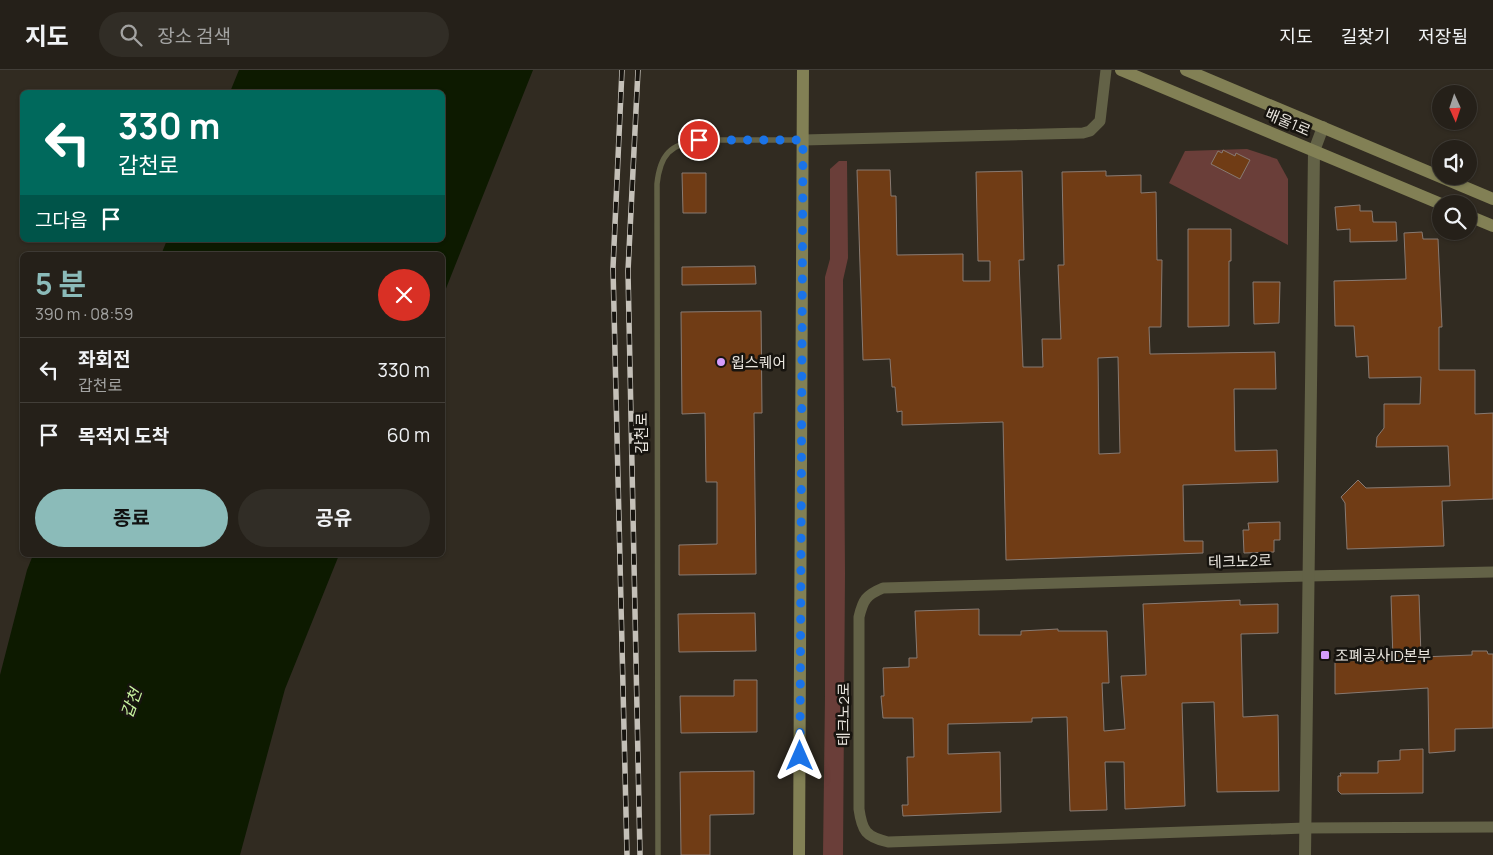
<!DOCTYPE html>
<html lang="ko">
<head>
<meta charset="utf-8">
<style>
  body { margin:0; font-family:Manrope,"Noto Sans KR",sans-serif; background:#312d26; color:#f1f3f6; height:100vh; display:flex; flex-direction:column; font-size:19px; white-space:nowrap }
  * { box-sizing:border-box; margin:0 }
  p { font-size:16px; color:#a3a3a2 }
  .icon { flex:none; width:28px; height:28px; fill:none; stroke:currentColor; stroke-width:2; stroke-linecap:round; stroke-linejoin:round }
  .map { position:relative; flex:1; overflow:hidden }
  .side { position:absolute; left:20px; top:182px; width:425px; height:305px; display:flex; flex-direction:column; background:#252019; border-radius:8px; box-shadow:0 1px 4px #0004,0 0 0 1px #423e38 }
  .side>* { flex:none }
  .top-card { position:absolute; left:20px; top:20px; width:425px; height:152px; border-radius:8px; box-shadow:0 1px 4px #0004,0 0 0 1px #423e38; background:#00695c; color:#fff; overflow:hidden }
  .needle { width:32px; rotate:177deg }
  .fabs { position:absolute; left:1432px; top:15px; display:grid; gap:10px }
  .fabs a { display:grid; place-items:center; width:45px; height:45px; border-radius:50%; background:#252019; box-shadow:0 1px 4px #0004,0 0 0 1px #423e38; font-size:25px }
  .pin { position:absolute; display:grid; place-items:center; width:42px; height:42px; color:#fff; margin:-21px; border:2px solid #fff; border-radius:50%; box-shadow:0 1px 5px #0007 }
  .me { position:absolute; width:55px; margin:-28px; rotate:0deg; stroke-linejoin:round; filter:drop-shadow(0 0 4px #0008) }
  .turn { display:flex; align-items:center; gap:18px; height:105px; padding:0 15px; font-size:22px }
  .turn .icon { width:65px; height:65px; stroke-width:2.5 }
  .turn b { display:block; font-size:35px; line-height:42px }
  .then { display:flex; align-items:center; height:48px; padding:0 15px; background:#0003; gap:10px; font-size:19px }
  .round { display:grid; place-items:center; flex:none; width:52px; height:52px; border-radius:26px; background:#312d26 }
  .head { display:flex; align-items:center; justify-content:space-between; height:85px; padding:0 15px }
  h1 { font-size:30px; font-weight:700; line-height:38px; color:#8bbbb9 }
  .action { display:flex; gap:10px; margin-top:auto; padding:10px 15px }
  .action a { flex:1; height:58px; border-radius:30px; background:#8bbbb9; color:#111; font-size:20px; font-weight:700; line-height:58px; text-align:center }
  .action a+a { background:#312d26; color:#f1f3f6 }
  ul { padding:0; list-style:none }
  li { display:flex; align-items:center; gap:15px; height:65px; padding:0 15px; border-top:1px solid #423e38 }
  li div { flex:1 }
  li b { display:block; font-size:19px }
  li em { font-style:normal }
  header { display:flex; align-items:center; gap:30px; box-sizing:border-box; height:70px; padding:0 25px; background:#252019; border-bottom:1px solid #423e38 }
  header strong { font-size:24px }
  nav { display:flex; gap:28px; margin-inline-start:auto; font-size:18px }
  .search { width:350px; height:45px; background:#312d26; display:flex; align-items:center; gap:12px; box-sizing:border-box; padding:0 18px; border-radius:28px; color:#a3a3a2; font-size:19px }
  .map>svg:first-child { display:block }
  .green { fill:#6a3e39 }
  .water { fill:#0d1a00 }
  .building { fill:#703c15; stroke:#887a72; fill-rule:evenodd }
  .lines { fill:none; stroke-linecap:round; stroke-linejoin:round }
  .service { stroke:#636247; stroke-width:5.5 }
  .minor { stroke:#636247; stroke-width:11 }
  .tertiary { stroke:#636247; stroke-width:12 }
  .secondary { stroke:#828055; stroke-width:12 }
  .rail-casing { stroke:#c4c0b8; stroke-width:5.5 }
  .rail { stroke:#17140f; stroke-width:4; stroke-dasharray:11; stroke-linecap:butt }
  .route { stroke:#1a73e8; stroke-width:9; stroke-dasharray:0 16.2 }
  .poi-dot { fill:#d49cfb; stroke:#17140f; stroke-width:2 }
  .labels { text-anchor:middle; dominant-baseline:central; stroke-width:5; stroke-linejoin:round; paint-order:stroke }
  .street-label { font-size:15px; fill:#e9e5de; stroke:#17140f }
  .poi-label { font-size:15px; fill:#e9e5de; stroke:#17140f; text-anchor:start }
  .water-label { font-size:16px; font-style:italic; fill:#c9f5a0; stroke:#17140f }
</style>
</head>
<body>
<header>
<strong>지도</strong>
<div class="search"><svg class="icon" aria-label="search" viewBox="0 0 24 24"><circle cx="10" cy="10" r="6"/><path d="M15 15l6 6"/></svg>장소 검색</div>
<nav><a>지도</a><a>길찾기</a><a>저장됨</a></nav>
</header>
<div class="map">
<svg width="1493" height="785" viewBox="0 0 1493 785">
  <rect width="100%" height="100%" fill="#312b21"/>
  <g class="green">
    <path d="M1247 79 1277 89 1288 109V175L1169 113 1185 81Z"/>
    <path d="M839 91H847L848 188 843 210 845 503 843 785H823L825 626V207L830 189V99Z"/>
  </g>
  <g class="water">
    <path d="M239 0H533L443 226 442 185H161L167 170H442V22H230Z"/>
    <path d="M33 485H339L285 619 240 785H0V605L27 500Z"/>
  </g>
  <g class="building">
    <path d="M1223 80 1235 86 1236 83 1250 90 1240 109 1211 94 1218 81 1222 83Z"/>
    <path d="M857 100H890L891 126H896L897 185 963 184V211H990V191H978L976 102 1022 101 1024 190H1019L1023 297H1043L1042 269H1061L1058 195H1064L1062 102 1106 101V106L1141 105V123L1156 122 1157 190H1162L1161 257H1149L1150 284 1275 282 1276 319H1234L1235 381 1277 380 1278 412 1183 415 1184 471H1203V483L1006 490 1003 352 902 355V341L897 342 895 317H892L890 289 863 290ZM1118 287 1120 383 1099 384 1098 288Z"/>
    <path d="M682 103H706V143H683Z"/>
    <path d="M1360 135V141H1372L1373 152H1396L1397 171 1350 172V159L1337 160 1335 137Z"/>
    <path d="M1188 159H1231V191H1229V256L1188 257Z"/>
    <path d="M1422 162 1423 169H1438L1442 257H1439V300H1475V344L1493 343V429L1442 431 1444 476 1347 479 1345 433 1341 427 1358 410 1366 418 1450 416 1448 376 1376 377 1377 367 1384 358V334H1420L1421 307 1369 308 1368 286 1356 287 1354 256H1335L1334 211 1406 209 1404 163Z"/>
    <path d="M755 196 756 214 682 215V197Z"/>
    <path d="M1253 212H1280L1279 253 1254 254Z"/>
    <path d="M761 241 762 343H754L756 504 679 505V475L717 474V412H706L705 343 682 344 681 242Z"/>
    <path d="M1280 452V470H1274V482L1244 483 1243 460H1249L1248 453Z"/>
    <path d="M1419 525 1421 587 1472 585V581H1487L1488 584H1493V658L1455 659V681L1429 683 1428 618 1335 624V591L1393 590 1391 526Z"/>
    <path d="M1240 530V535L1278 534V563L1241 564 1243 647 1278 645 1279 721 1217 722 1214 632 1182 633 1185 736 1125 739 1124 692H1105L1107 740 1070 741 1067 647 1032 648V652L948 654V684L1000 682 1001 742 903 746 902 735H908L907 687H914L913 648H883L881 626H884L883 598 909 597V588H917L915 541 979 539V565H1021V561L1058 559V561H1107L1109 613H1102L1104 661 1125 659 1121 606 1146 605 1143 534Z"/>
    <path d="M755 543 756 581 679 582 678 544Z"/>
    <path d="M734 610H757V662L681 663 680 626H734Z"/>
    <path d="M1423 679V723L1341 724 1338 721V706H1341L1340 703H1378V691L1400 690V680Z"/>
    <path d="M754 701V744L710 745V785H681L680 702Z"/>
  </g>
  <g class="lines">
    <path class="service" d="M658 785 657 114C660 85 670 74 699 70H802"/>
    <g class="minor">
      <path d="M803 70 1083 63 1090 61 1100 51 1106 0"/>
      <path d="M1493 502 1308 506 883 518C866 525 863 530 859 547V739C862 761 866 767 888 772L1305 758 1493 757"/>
    </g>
    <path class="tertiary" d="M1305 785 1314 81 1323 57"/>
    <g class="secondary">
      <path d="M1121 0 1441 134"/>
      <path d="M1186 0 1493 129"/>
      <path d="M1469 146 1493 156"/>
      <path d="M799 785 803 0"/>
    </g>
    <g class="rail-casing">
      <g id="rail">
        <path d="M622 0 613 198 627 785"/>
        <path d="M638 0 628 201 640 785"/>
      </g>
    </g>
    <use href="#rail" class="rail"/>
  </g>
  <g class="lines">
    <path class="route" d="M699 70H803L800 686"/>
  </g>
  <g class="poi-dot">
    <circle cx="721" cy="292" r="5"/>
    <rect x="1320" y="580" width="10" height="10" rx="2.5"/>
  </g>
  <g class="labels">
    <g class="street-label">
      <text transform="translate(1288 52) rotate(23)">배울1로</text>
      <text transform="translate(641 363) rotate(-90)">갑천로</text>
      <text transform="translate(1240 491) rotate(-2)">테크노2로</text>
      <text transform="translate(843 644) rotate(-90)">테크노2로</text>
    </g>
    <g class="poi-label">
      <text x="731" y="292">윕스퀘어</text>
      <text x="1335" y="585">조폐공사ID본부</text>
    </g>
    <g class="water-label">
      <text transform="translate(131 633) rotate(-70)">갑천</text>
    </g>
  </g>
</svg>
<div class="fabs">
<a><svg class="needle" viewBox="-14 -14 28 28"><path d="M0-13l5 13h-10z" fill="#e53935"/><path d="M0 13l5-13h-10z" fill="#a3a3a2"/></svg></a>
<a><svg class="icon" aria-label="sound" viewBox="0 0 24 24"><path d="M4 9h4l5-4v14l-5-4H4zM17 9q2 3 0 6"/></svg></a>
<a><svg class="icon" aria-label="search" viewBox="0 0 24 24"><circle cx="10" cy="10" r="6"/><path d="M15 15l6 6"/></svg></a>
</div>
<div class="pin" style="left:699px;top:70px;background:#d93025"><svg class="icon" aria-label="arrive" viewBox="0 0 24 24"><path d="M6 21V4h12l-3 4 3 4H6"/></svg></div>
<svg class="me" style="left:800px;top:686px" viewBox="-20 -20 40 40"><path d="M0-17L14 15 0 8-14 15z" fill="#1a73e8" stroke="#fff" stroke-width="4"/></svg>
<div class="top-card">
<div class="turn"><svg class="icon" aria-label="left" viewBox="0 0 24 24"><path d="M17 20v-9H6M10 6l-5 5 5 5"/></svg><div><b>330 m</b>갑천로</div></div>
<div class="then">그다음<svg class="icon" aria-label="arrive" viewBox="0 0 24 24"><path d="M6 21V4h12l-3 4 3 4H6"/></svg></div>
</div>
<section class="side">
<div class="head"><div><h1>5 분</h1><p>390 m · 08:59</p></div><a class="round" style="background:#d93025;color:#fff"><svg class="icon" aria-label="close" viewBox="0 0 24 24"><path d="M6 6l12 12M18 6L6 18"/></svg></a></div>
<ul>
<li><svg class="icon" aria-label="left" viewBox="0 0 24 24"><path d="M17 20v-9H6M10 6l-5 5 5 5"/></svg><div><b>좌회전</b><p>갑천로</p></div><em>330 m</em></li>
<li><svg class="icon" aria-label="arrive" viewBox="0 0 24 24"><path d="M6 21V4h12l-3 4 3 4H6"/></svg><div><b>목적지 도착</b></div><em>60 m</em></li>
</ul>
<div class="action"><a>종료</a><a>공유</a></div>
</section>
</div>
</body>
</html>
